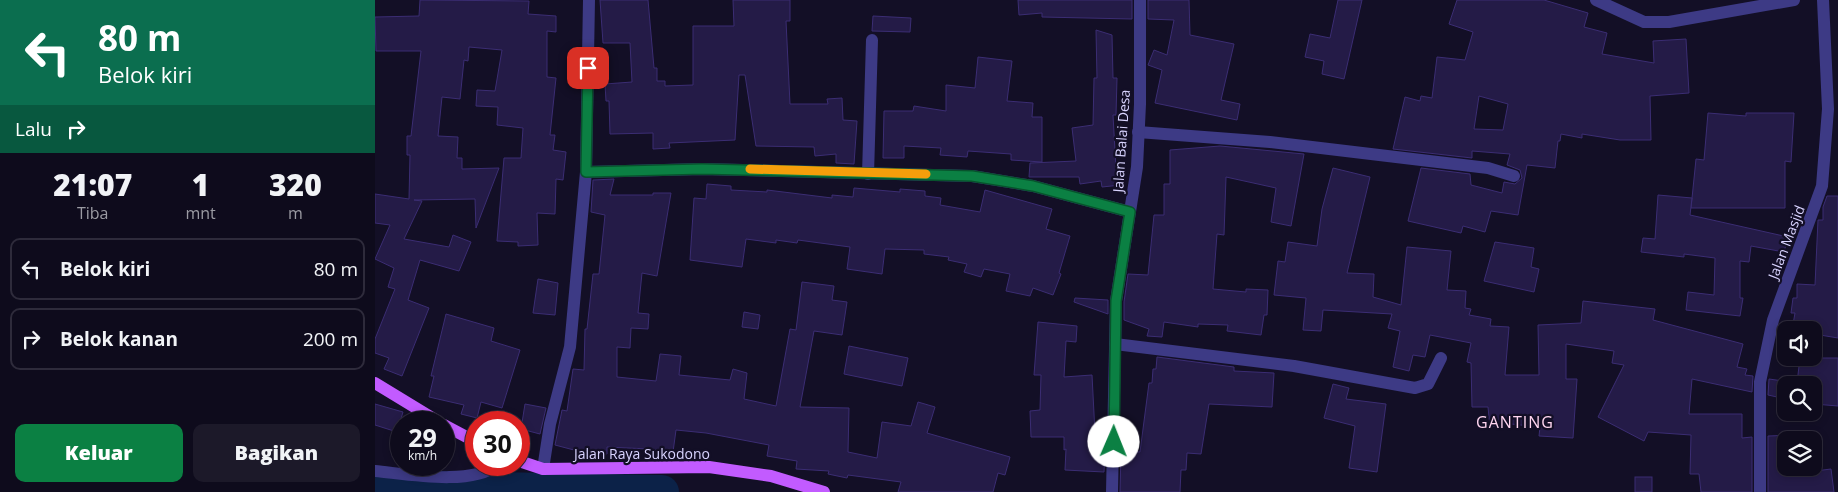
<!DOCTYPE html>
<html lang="id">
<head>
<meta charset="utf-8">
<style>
  body { margin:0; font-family:"Open Sans",sans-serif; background:#1c1929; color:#f1f3f6; height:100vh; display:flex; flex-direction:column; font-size:19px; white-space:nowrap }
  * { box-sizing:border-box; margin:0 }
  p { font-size:16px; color:#9b9ba3 }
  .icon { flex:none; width:28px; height:28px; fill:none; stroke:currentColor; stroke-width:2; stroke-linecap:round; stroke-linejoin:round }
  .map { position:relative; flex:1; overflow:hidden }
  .side { display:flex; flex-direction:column; background:#0e0b1c; width:375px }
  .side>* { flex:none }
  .guide { background:#0b6e4f; color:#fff; overflow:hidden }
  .tools { position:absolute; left:1402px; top:321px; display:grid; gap:10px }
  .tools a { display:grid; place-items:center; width:45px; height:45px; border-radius:10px; background:#0e0b1c; box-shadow:0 2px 8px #0003,0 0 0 1px #2e2b3b; font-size:25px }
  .speed { position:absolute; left:15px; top:411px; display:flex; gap:10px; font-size:25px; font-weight:700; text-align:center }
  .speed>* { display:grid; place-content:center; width:65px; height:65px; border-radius:50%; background:#0e0b1c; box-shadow:0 2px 8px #0003,0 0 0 1px #2e2b3b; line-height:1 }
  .speed small { font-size:12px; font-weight:400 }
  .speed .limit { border:8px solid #d22; background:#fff; color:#111 }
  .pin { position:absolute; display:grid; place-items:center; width:42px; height:42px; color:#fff; margin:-21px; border-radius:10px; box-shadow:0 2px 8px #0006 }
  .me { position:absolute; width:55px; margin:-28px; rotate:1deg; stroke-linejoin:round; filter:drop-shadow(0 0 4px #0008) }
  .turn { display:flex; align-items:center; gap:18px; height:105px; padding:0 15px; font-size:22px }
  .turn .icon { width:65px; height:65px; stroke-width:2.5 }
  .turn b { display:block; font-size:35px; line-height:42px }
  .then { display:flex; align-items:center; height:48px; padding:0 15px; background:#0003; gap:10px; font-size:19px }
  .eta { display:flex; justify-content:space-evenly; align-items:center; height:85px; text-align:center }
  .eta b { font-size:30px; font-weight:800; line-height:35px }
  .cta { display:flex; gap:10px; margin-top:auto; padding:10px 15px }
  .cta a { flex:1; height:58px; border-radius:10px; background:#0b8043; color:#fff; font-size:20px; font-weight:800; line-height:58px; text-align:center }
  .cta a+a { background:#1c1929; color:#f1f3f6 }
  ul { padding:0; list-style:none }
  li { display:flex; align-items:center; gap:15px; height:62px; margin:0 10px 8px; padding:0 5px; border:2px solid #2e2b3b; border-radius:10px }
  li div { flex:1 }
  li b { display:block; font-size:19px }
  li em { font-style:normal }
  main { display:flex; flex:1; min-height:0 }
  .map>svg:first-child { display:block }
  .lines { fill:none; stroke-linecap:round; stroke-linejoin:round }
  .river { stroke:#0c2248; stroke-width:34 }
  .building { fill:#241b47; stroke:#3b2d73; fill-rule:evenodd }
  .minor { stroke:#3d3a85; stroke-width:12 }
  .major { stroke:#c25bff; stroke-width:12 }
  .route-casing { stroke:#07532c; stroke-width:12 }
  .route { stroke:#0b8043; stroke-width:9 }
  .slow { stroke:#f59e0b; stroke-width:9 }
  .labels { text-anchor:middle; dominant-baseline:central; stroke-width:4.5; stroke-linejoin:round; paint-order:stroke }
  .street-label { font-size:14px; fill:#d9d4ff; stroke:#130f26 }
  .quarter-label { font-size:16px; letter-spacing:1px; fill:#ffd6f0; stroke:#130f26 }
</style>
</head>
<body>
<main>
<section class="side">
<div class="guide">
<div class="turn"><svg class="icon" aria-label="left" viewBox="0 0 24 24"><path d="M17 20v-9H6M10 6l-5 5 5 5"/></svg><div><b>80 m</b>Belok kiri</div></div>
<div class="then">Lalu<svg class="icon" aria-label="right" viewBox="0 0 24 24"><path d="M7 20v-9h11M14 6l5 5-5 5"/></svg></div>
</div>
<div class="eta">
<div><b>21:07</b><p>Tiba</p></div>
<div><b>1</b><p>mnt</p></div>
<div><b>320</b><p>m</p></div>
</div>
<ul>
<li><svg class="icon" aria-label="left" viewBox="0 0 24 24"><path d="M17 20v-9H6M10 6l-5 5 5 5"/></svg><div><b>Belok kiri</b></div><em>80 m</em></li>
<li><svg class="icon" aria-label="right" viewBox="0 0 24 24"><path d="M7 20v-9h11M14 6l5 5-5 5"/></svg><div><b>Belok kanan</b></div><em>200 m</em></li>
</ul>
<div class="cta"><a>Keluar</a><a>Bagikan</a></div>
</section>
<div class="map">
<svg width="1463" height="492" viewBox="0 0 1463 492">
  <rect width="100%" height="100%" fill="#130f26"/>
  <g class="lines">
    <path class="river" d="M0 487 287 492"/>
  </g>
  <g class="building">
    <path d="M45 0 154 1 153 14 181 16V32L172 31V77L181 78 175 135H180L178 150 191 152 188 180 181 179 180 214 162 213 163 245 143 246V242L122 241 129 158H146L148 128 122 125 123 107 101 106 102 90 120 91 127 50 94 47 93 61 89 60 85 99 67 97 63 136 83 137 82 158H87V169L124 168 101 228 100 199 39 200 47 201 29 239 74 247 78 235 96 242 84 271 45 260 33 300 54 308 27 376 9 369 14 358 0 353V339L20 289 13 287 19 268 0 259 15 225 0 223V194L34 199 35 155H32V136H36L46 51H1L0 17 44 16Z"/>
    <path d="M225 0H273L279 68H282V81H290V86L318 85V26H359L358 0H415V21H411L415 104H453L452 99 467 98 468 120 482 121 479 164 461 163V154L440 156 439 147 381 146 370 75H364L360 140 294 143 295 148 278 149V133L235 134 234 101H231L230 84 257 82 255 43H228Z"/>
    <path d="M643 0H757V19L667 17V13L644 15Z"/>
    <path d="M773 0H814L815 35 859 44 846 100 865 104 862 120 780 103 787 70 773 65 779 50 792 55 799 20 773 19Z"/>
    <path d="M963 0H987L969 79 947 74 949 61 930 57 935 34 955 38Z"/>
    <path d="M1082 0H1169L1213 13 1209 27 1232 33 1227 54 1279 63 1278 41 1311 39 1314 93 1275 96 1276 140H1245L1207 134V138L1186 134 1185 141H1183L1180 168 1152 165 1143 215 1116 211 1110 232 1088 226 1086 233 1033 221 1046 168 1095 174 1096 185 1127 193 1129 182 1140 184 1147 178 1145 170 1132 165 1135 154 1097 151V158L1018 149 1030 97 1045 101 1046 96 1057 98 1062 57 1090 60 1098 32 1074 24ZM1104 96 1133 104 1128 130 1099 129Z"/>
    <path d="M498 16 536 18 535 32 497 31Z"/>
    <path d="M721 30 737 35 738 78H742L741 115H738L741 169 744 170 746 185 727 187 726 181 705 184 704 177H654L655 163 701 161 697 128 718 125 719 78H722Z"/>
    <path d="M603 57 637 61 632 101 658 103 657 117H667V162L636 160V154L593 151 592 157 565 155 566 148 529 146V158H508L509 111H538L539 106 571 111V85L600 88Z"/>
    <path d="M1333 113 1371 116V113H1419L1416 162 1410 161V208H1316L1321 159 1329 160Z"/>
    <path d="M845 146 929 154 916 226 896 222 901 188 851 177 849 235 842 234 838 289 871 292V289L893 290 892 315H889L886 335 852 331 853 325 823 324V327L789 322 787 337 772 336 774 329 749 320V302L753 274 773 275 779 215H789V184H795V150Z"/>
    <path d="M958 168 995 177 972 273 999 274 998 297 1026 305 1032 247 1076 251 1072 290 1091 291 1090 308 1096 309 1094 315 1116 319 1115 326 1134 327 1130 375H1164L1163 325 1206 323 1208 301 1280 309 1278 320 1368 344 1362 367 1372 369 1370 375 1378 376 1377 392 1317 379 1314 414H1367V438L1377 437V492H1326L1324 474H1315L1316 435 1273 432 1269 441 1223 417 1249 365 1237 363 1239 351 1191 344V379H1202L1198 438 1164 436 1165 427 1136 424 1115 427 1113 407H1097L1096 363 1092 362 1096 343 1055 335 1050 357 1038 355 1034 371 1018 367 1025 331 1013 328 1017 314 948 310 946 331 928 330 931 298 899 295 903 261 910 262 913 242 942 246 947 209Z"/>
    <path d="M239 179 235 195H278V193H296L282 276 267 273 263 313 274 314 273 329 256 328 255 348 242 347V377L281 381 285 354 306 356 304 375 355 380 358 369 372 373 369 399 401 406 415 329 421 330 427 282 459 286 457 300 472 302 467 335 439 331 425 407 474 408 473 452 502 458 507 422 536 426 543 402 560 407 552 433 635 457 630 475 623 473 618 492H523L526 482 473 475 472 478 453 474 454 471 421 469 422 461 392 456 394 445 331 433 301 430 298 452 274 449 232 447V454H214L180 445 187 410 192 411 198 369 209 370 210 329H212L218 274H224L230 215 216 212 218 180Z"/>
    <path d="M332 184 356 186V190L392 192V190L457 198V195L478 197 479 188 525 192V189L550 191V196L566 198 565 205 605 212 610 190 677 209 671 229 695 236 684 273 686 274 678 295 658 288 655 296 631 291 635 274 609 269 606 277 589 272 592 264 573 260 574 257 549 254V250L510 249 507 274 472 269 475 247 423 240 422 243 401 240V243L371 239 367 267 315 260 319 198 331 199Z"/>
    <path d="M1283 195 1317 198 1315 215 1413 237 1409 252 1376 246 1374 262 1365 261V298H1368L1365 316 1311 310 1313 292 1339 295 1340 258 1309 254V257L1266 252 1268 238 1280 239Z"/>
    <path d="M1452 196H1463V338L1439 334V330H1417L1420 313H1416L1418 298H1422V284L1440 285 1443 220H1448V207Z"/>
    <path d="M1120 242 1159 248 1156 267 1164 269 1159 292 1109 281Z"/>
    <path d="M163 279 183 283 180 315 158 313Z"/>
    <path d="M700 298 733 300V314L699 302Z"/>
    <path d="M369 312 385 315 383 329 367 327Z"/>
    <path d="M71 314 119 328 116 341 145 350 127 408 106 402 102 418 86 414 89 405 54 397 59 376H56Z"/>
    <path d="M663 322 702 326 701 342 691 341 689 377 717 375 720 433H725L726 450H730L729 472 690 470 691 449 689 450V437H656L655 411 665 410 666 375H659Z"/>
    <path d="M474 346 533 358 527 386 469 374Z"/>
    <path d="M782 357 859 367V371L899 373 897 407 834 404 826 454 812 453 811 470H806L805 492H745L746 451 765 452 774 383H777L778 369H781Z"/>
    <path d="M1425 358H1463V406L1439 404V385H1411V399L1393 395 1394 379 1422 383Z"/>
    <path d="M958 384 974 388 971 399 1011 404 1002 472 974 468 980 426 949 418Z"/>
    <path d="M0 404 28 412 22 432 0 425Z"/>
    <path d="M150 404 171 408 165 434 146 429Z"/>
    <path d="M1419 435V440H1411V468H1432V472L1456 469 1459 492H1393V436Z"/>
    <rect x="1260" y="477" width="17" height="15"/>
  </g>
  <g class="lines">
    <g class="minor">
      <path d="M1221 0 1269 22H1294L1419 0"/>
      <path d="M763 132 895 142 1113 168 1139 176"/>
      <path d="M211 172 327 169 597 176 658 186 755 212"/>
      <path d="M493 174 497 40"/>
      <path d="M740 344 919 366 1040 388 1053 384 1066 358"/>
      <path d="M168 469 175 424 195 347 211 172 214 0"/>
      <path d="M0 471C32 474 96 486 122 465"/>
      <path d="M737 492 741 301 762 167 765 104V0"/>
      <path d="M1385 492V382L1398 320 1447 186 1453 109 1448 0"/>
    </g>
    <g class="major">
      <path d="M0 383 64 422"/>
      <path d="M69 425 101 442"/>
      <path d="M144 461 168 469 334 467 396 476 449 492"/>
    </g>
  </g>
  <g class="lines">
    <g class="route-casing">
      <path id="route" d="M213 68 211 172 327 169 597 176 658 186 755 212 741 301 739 442"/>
    </g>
    <use href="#route" class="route"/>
    <path class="slow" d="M375 169 551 174"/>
  </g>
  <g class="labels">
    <g class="street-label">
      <text transform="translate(746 141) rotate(-86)">Jalan Balai Desa</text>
      <text transform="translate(1411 242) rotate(-69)">Jalan Masjid</text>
      <text x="267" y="453">Jalan Raya Sukodono</text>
    </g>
    <g class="quarter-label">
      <text x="1140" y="422">GANTING</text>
    </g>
  </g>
</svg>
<div class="tools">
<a><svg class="icon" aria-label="sound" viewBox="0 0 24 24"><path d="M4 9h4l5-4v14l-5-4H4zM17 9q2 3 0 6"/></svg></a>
<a><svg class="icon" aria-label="search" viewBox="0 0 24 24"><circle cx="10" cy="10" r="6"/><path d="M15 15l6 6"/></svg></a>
<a><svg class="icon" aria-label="layers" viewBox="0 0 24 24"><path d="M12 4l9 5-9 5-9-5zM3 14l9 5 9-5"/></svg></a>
</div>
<div class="speed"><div>29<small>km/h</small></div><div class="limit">30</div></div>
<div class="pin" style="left:213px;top:68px;background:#d93025"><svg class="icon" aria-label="arrive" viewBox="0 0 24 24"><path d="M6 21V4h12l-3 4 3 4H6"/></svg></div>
<svg class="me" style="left:739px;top:442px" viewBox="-20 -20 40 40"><circle r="19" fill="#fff"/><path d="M0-13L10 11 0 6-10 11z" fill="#0b8043"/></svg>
</div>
</main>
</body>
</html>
